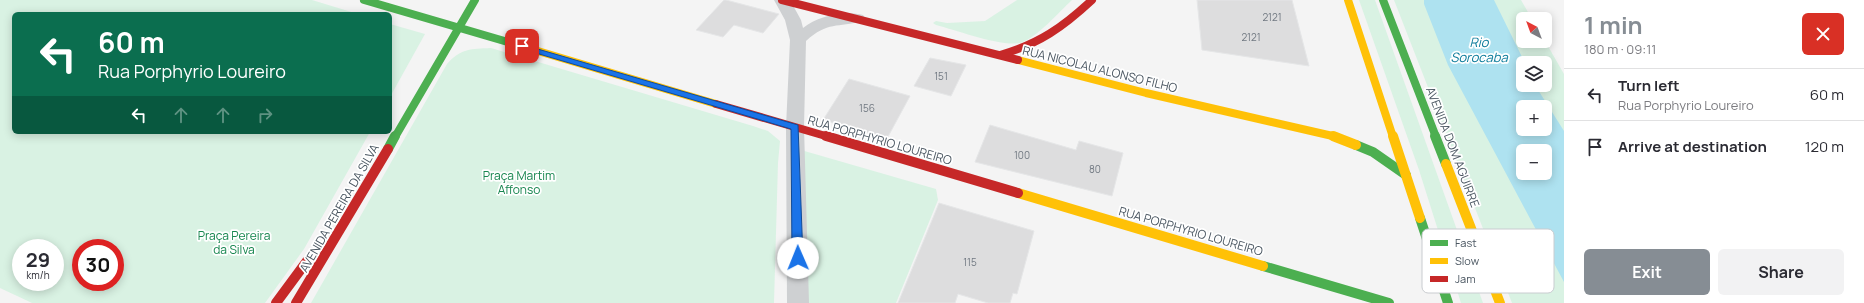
<!DOCTYPE html>
<html lang="en">
<head>
<meta charset="utf-8">
<style>
  body { margin:0; font-family:Manrope,sans-serif; background:#f2f2f3; color:#2b2b33; height:100vh; display:flex; flex-direction:column; font-size:15px; white-space:nowrap }
  * { box-sizing:border-box; margin:0 }
  p { font-size:13px; color:#7c7c81 }
  .icon { flex:none; width:22px; height:22px; fill:none; stroke:currentColor; stroke-width:2; stroke-linecap:round; stroke-linejoin:round }
  .map { position:relative; flex:1; overflow:hidden }
  .sheet { display:flex; flex-direction:column; background:#fff; width:300px }
  .sheet>* { flex:none }
  .guide { position:absolute; left:12px; top:12px; width:380px; height:122px; border-radius:6px; box-shadow:0 2px 10px #0003; background:#0b6e4f; color:#fff; overflow:hidden }
  .needle { width:26px; rotate:319deg }
  .fabs { position:absolute; left:1516px; top:12px; display:grid; gap:8px }
  .fabs a { display:grid; place-items:center; width:36px; height:36px; border-radius:6px; background:#fff; box-shadow:0 2px 10px #0003; font-size:20px }
  .speed { position:absolute; left:12px; top:239px; display:flex; gap:8px; font-size:20px; font-weight:700; text-align:center }
  .speed>* { display:grid; place-content:center; width:52px; height:52px; border-radius:50%; background:#fff; box-shadow:0 2px 10px #0003; line-height:1 }
  .speed small { font-size:10px; font-weight:400 }
  .speed .limit { border:6px solid #d22; background:#fff; color:#111 }
  .pin { position:absolute; display:grid; place-items:center; width:34px; height:34px; color:#fff; margin:-17px; border-radius:8px; box-shadow:0 2px 6px #0006 }
  .me { position:absolute; width:44px; margin:-22px; rotate:359deg; stroke-linejoin:round; filter:drop-shadow(0 0 3px #0008) }
  .turn { display:flex; align-items:center; gap:14px; height:84px; padding:0 20px; font-size:18px }
  .turn .icon { width:52px; height:52px; stroke-width:2.5 }
  .turn b { display:block; font-size:28px; line-height:34px }
  .lanes { display:flex; align-items:center; height:38px; padding:0 20px; background:#0003; justify-content:center; gap:20px; direction:ltr }
  .lanes .off { opacity:.35 }
  .round { display:grid; place-items:center; flex:none; width:42px; height:42px; border-radius:6px; background:#f2f2f3 }
  .summary { display:flex; align-items:center; justify-content:space-between; height:68px; padding:0 20px }
  h1 { font-size:24px; font-weight:700; line-height:30px; color:#868d94 }
  .action { display:flex; gap:8px; margin-top:auto; padding:8px 20px }
  .action a { flex:1; height:46px; border-radius:6px; background:#868d94; color:#fff; font-size:16px; font-weight:700; line-height:46px; text-align:center }
  .action a+a { background:#f2f2f3; color:#2b2b33 }
  ul { padding:0; list-style:none }
  li { display:flex; align-items:center; gap:12px; height:52px; padding:0 20px; border-top:1px solid #e1e1e2 }
  li div { flex:1 }
  li b { display:block; font-size:15px }
  li em { font-style:normal }
  main { display:flex; flex:1; min-height:0 }
  .map>svg:first-child { display:block }
  .green { fill:#d9f2e3; fill-rule:evenodd }
  .water { fill:#aee2f0; fill-rule:evenodd }
  .building { fill:#ddddde; stroke:#e5e6e7 }
  .lines { fill:none; stroke-linecap:round; stroke-linejoin:round }
  .street { fill:#ced0d2; fill-rule:evenodd }
  .fast-far1 { stroke:#4caf50; stroke-width:8 }
  .fast { stroke:#4caf50; stroke-width:10 }
  .slow-far1 { stroke:#ffc107; stroke-width:8 }
  .slow { stroke:#ffc107; stroke-width:10 }
  .jam-far1 { stroke:#c62828; stroke-width:8 }
  .jam { stroke:#c62828; stroke-width:10 }
  .route { fill:#1a73e8; stroke:#114b97 }
  .labels { text-anchor:middle; dominant-baseline:central; stroke-width:3.5; stroke-linejoin:round; paint-order:stroke }
  .number-label { font-size:10px; fill:#707881 }
  .street-label { font-size:12px; fill:#4a5661; stroke:#fff }
  .park-label { font-size:12px; fill:#17864f; stroke:#fff }
  .water-label { font-size:13px; font-style:italic; fill:#0c7c9b; stroke:#fff }
  .key { fill:#fff; stroke:#c9ccd0; stroke-width:1 }
  .key-label { font-size:11px; fill:#4a5661 }
</style>
</head>
<body>
<main>
<div class="map">
<svg width="1564" height="303" viewBox="0 0 1564 303">
  <rect width="100%" height="100%" fill="#f4f4f4"/>
  <g class="green">
    <path d="M0 0H312L358 14H14V132H370L304 249 265 303H32L0 288ZM21 248H55V282H21ZM81 248H115V282H81Z"/>
    <path d="M1017 0H1072C1059 12 1037 38 1020 43 1001 47 956 30 936 25L933 23 936 21 947 23 985 21Z"/>
    <path d="M1359 0H1375L1483 303H1461L1419 170Z"/>
    <path d="M1394 0H1521L1532 19H1523V41H1545L1564 74V303H1512ZM1523 63H1545V85H1523ZM1523 107H1545V129H1523ZM1523 151H1545V173H1523Z"/>
    <path d="M390 24 425 34 390 97Z"/>
    <path d="M491 48 753 126 768 131 780 141 778 163 774 303H311L447 64C461 48 471 49 491 48Z"/>
    <path d="M801 150 936 189 938 200 896 303H805Z"/>
  </g>
  <path class="water" d="M1424 0H1494L1525 63H1523V85H1535L1564 131V282L1448 65 1424 4ZM1523 107H1545V129H1523ZM1523 151H1545V173H1523Z"/>
  <g class="building">
    <path d="M724 0H726L779 14 763 33 734 25 723 37 696 30Z"/>
    <path d="M1197 0H1292L1309 66 1202 50Z"/>
    <path d="M930 58 966 65 951 96 914 86Z"/>
    <path d="M849 79 910 96 884 144 875 135 823 120Z"/>
    <path d="M990 125 1076 150 1079 141 1123 153 1112 196 975 162Z"/>
    <path d="M939 203 1034 231 1017 294 1013 293 1010 303H988L958 294 955 303H898Z"/>
  </g>
  <g class="lines">
    <path class="street" d="M774 0H790L801 20 803 28C818 16 844 10 863 15L865 18 863 21C837 28 828 21 806 41L804 127 809 303H787L786 127 790 40 785 20Z"/>
    <g class="fast-far1">
      <path d="M364 0 511 43"/>
      <path d="M1383 0 1436 137"/>
      <path d="M395 137 475 0"/>
    </g>
    <g class="fast">
      <path d="M1435 136 1446 164"/>
      <path d="M1356 145 1373 152 1406 175"/>
      <path d="M388 149 395 136"/>
      <path d="M1420 218 1448 303"/>
      <path d="M1263 266 1389 303"/>
    </g>
    <g class="slow-far1">
      <path d="M1348 0 1393 137"/>
      <path d="M511 43 716 104"/>
      <path d="M1018 60 1146 93 1337 137"/>
    </g>
    <g class="slow">
      <path d="M1333 136 1356 145"/>
      <path d="M1393 136 1420 218"/>
      <path d="M1446 164 1500 303"/>
      <path d="M1018 193 1263 266"/>
    </g>
    <g class="jam-far1">
      <path d="M782 0 1018 60"/>
      <path d="M1000 55C1039 44 1063 27 1092 0"/>
      <path d="M716 104 829 137"/>
    </g>
    <g class="jam">
      <path d="M826 136 1018 193"/>
      <path d="M276 303 307 261"/>
      <path d="M296 303 388 149"/>
    </g>
  </g>
  <path class="route" d="M519 45H524L798 125 803 258 801 260H794L792 258 791 129 519 48Z"/>
  <g class="labels">
    <g class="number-label">
      <text x="1272" y="17">2121</text>
      <text x="1251" y="37">2121</text>
      <text x="941" y="76">151</text>
      <text x="867" y="108">156</text>
      <text x="1022" y="155">100</text>
      <text x="1095" y="169">80</text>
      <text x="970" y="262">115</text>
    </g>
    <g class="street-label">
      <text transform="translate(1100 69) rotate(14)">RUA NICOLAU ALONSO FILHO</text>
      <text transform="translate(880 140) rotate(16)">RUA PORPHYRIO LOUREIRO</text>
      <text transform="translate(1453 147) rotate(69)">AVENIDA DOM AGUIRRE</text>
      <text transform="translate(339 208) rotate(-60)">AVENIDA PEREIRA DA SILVA</text>
      <text transform="translate(1191 231) rotate(16)">RUA PORPHYRIO LOUREIRO</text>
    </g>
    <g class="park-label">
      <text x="519" y="175">Praça Martim<tspan x="519" dy="14">Affonso</tspan></text>
      <text x="234" y="235">Praça Pereira<tspan x="234" dy="14">da Silva</tspan></text>
    </g>
    <g class="water-label">
      <text x="1479" y="42">Rio<tspan x="1479" dy="15">Sorocaba</tspan></text>
    </g>
  </g>
  <rect x="1422" y="229" width="132" height="64" rx="6" class="key"/>
  <rect x="1430" y="240" width="18" height="6" fill="#4caf50"/>
  <rect x="1430" y="258" width="18" height="6" fill="#ffc107"/>
  <rect x="1430" y="276" width="18" height="6" fill="#c62828"/>
  <g class="key-label">
    <text x="1455" y="247">Fast</text>
    <text x="1455" y="265">Slow</text>
    <text x="1455" y="283">Jam</text>
  </g>
</svg>
<div class="fabs">
<a><svg class="needle" viewBox="-14 -14 28 28"><path d="M0-13l5 13h-10z" fill="#e53935"/><path d="M0 13l5-13h-10z" fill="#7c7c81"/></svg></a>
<a><svg class="icon" aria-label="layers" viewBox="0 0 24 24"><path d="M12 4l9 5-9 5-9-5zM3 14l9 5 9-5"/></svg></a>
<a>+</a>
<a>−</a>
</div>
<div class="speed"><div>29<small>km/h</small></div><div class="limit">30</div></div>
<div class="pin" style="left:522px;top:46px;background:#d93025"><svg class="icon" aria-label="arrive" viewBox="0 0 24 24"><path d="M6 21V4h12l-3 4 3 4H6"/></svg></div>
<svg class="me" style="left:798px;top:258px" viewBox="-20 -20 40 40"><circle r="19" fill="#fff"/><path d="M0-13L10 11 0 6-10 11z" fill="#1a73e8"/></svg>
<div class="guide">
<div class="turn"><svg class="icon" aria-label="left" viewBox="0 0 24 24"><path d="M17 20v-9H6M10 6l-5 5 5 5"/></svg><div><b>60 m</b>Rua Porphyrio Loureiro</div></div>
<div class="lanes"><svg class="icon" aria-label="left" viewBox="0 0 24 24"><path d="M17 20v-9H6M10 6l-5 5 5 5"/></svg><svg class="icon off" aria-label="ahead" viewBox="0 0 24 24"><path d="M12 20V5M6 11l6-6 6 6"/></svg><svg class="icon off" aria-label="ahead" viewBox="0 0 24 24"><path d="M12 20V5M6 11l6-6 6 6"/></svg><svg class="icon off" aria-label="right" viewBox="0 0 24 24"><path d="M7 20v-9h11M14 6l5 5-5 5"/></svg></div>
</div>
</div>
<section class="sheet">
<div class="summary"><div><h1>1 min</h1><p>180 m · 09:11</p></div><a class="round" style="background:#d93025;color:#fff"><svg class="icon" aria-label="close" viewBox="0 0 24 24"><path d="M6 6l12 12M18 6L6 18"/></svg></a></div>
<ul>
<li><svg class="icon" aria-label="left" viewBox="0 0 24 24"><path d="M17 20v-9H6M10 6l-5 5 5 5"/></svg><div><b>Turn left</b><p>Rua Porphyrio Loureiro</p></div><em>60 m</em></li>
<li><svg class="icon" aria-label="arrive" viewBox="0 0 24 24"><path d="M6 21V4h12l-3 4 3 4H6"/></svg><div><b>Arrive at destination</b></div><em>120 m</em></li>
</ul>
<div class="action"><a>Exit</a><a>Share</a></div>
</section>
</main>
</body>
</html>
